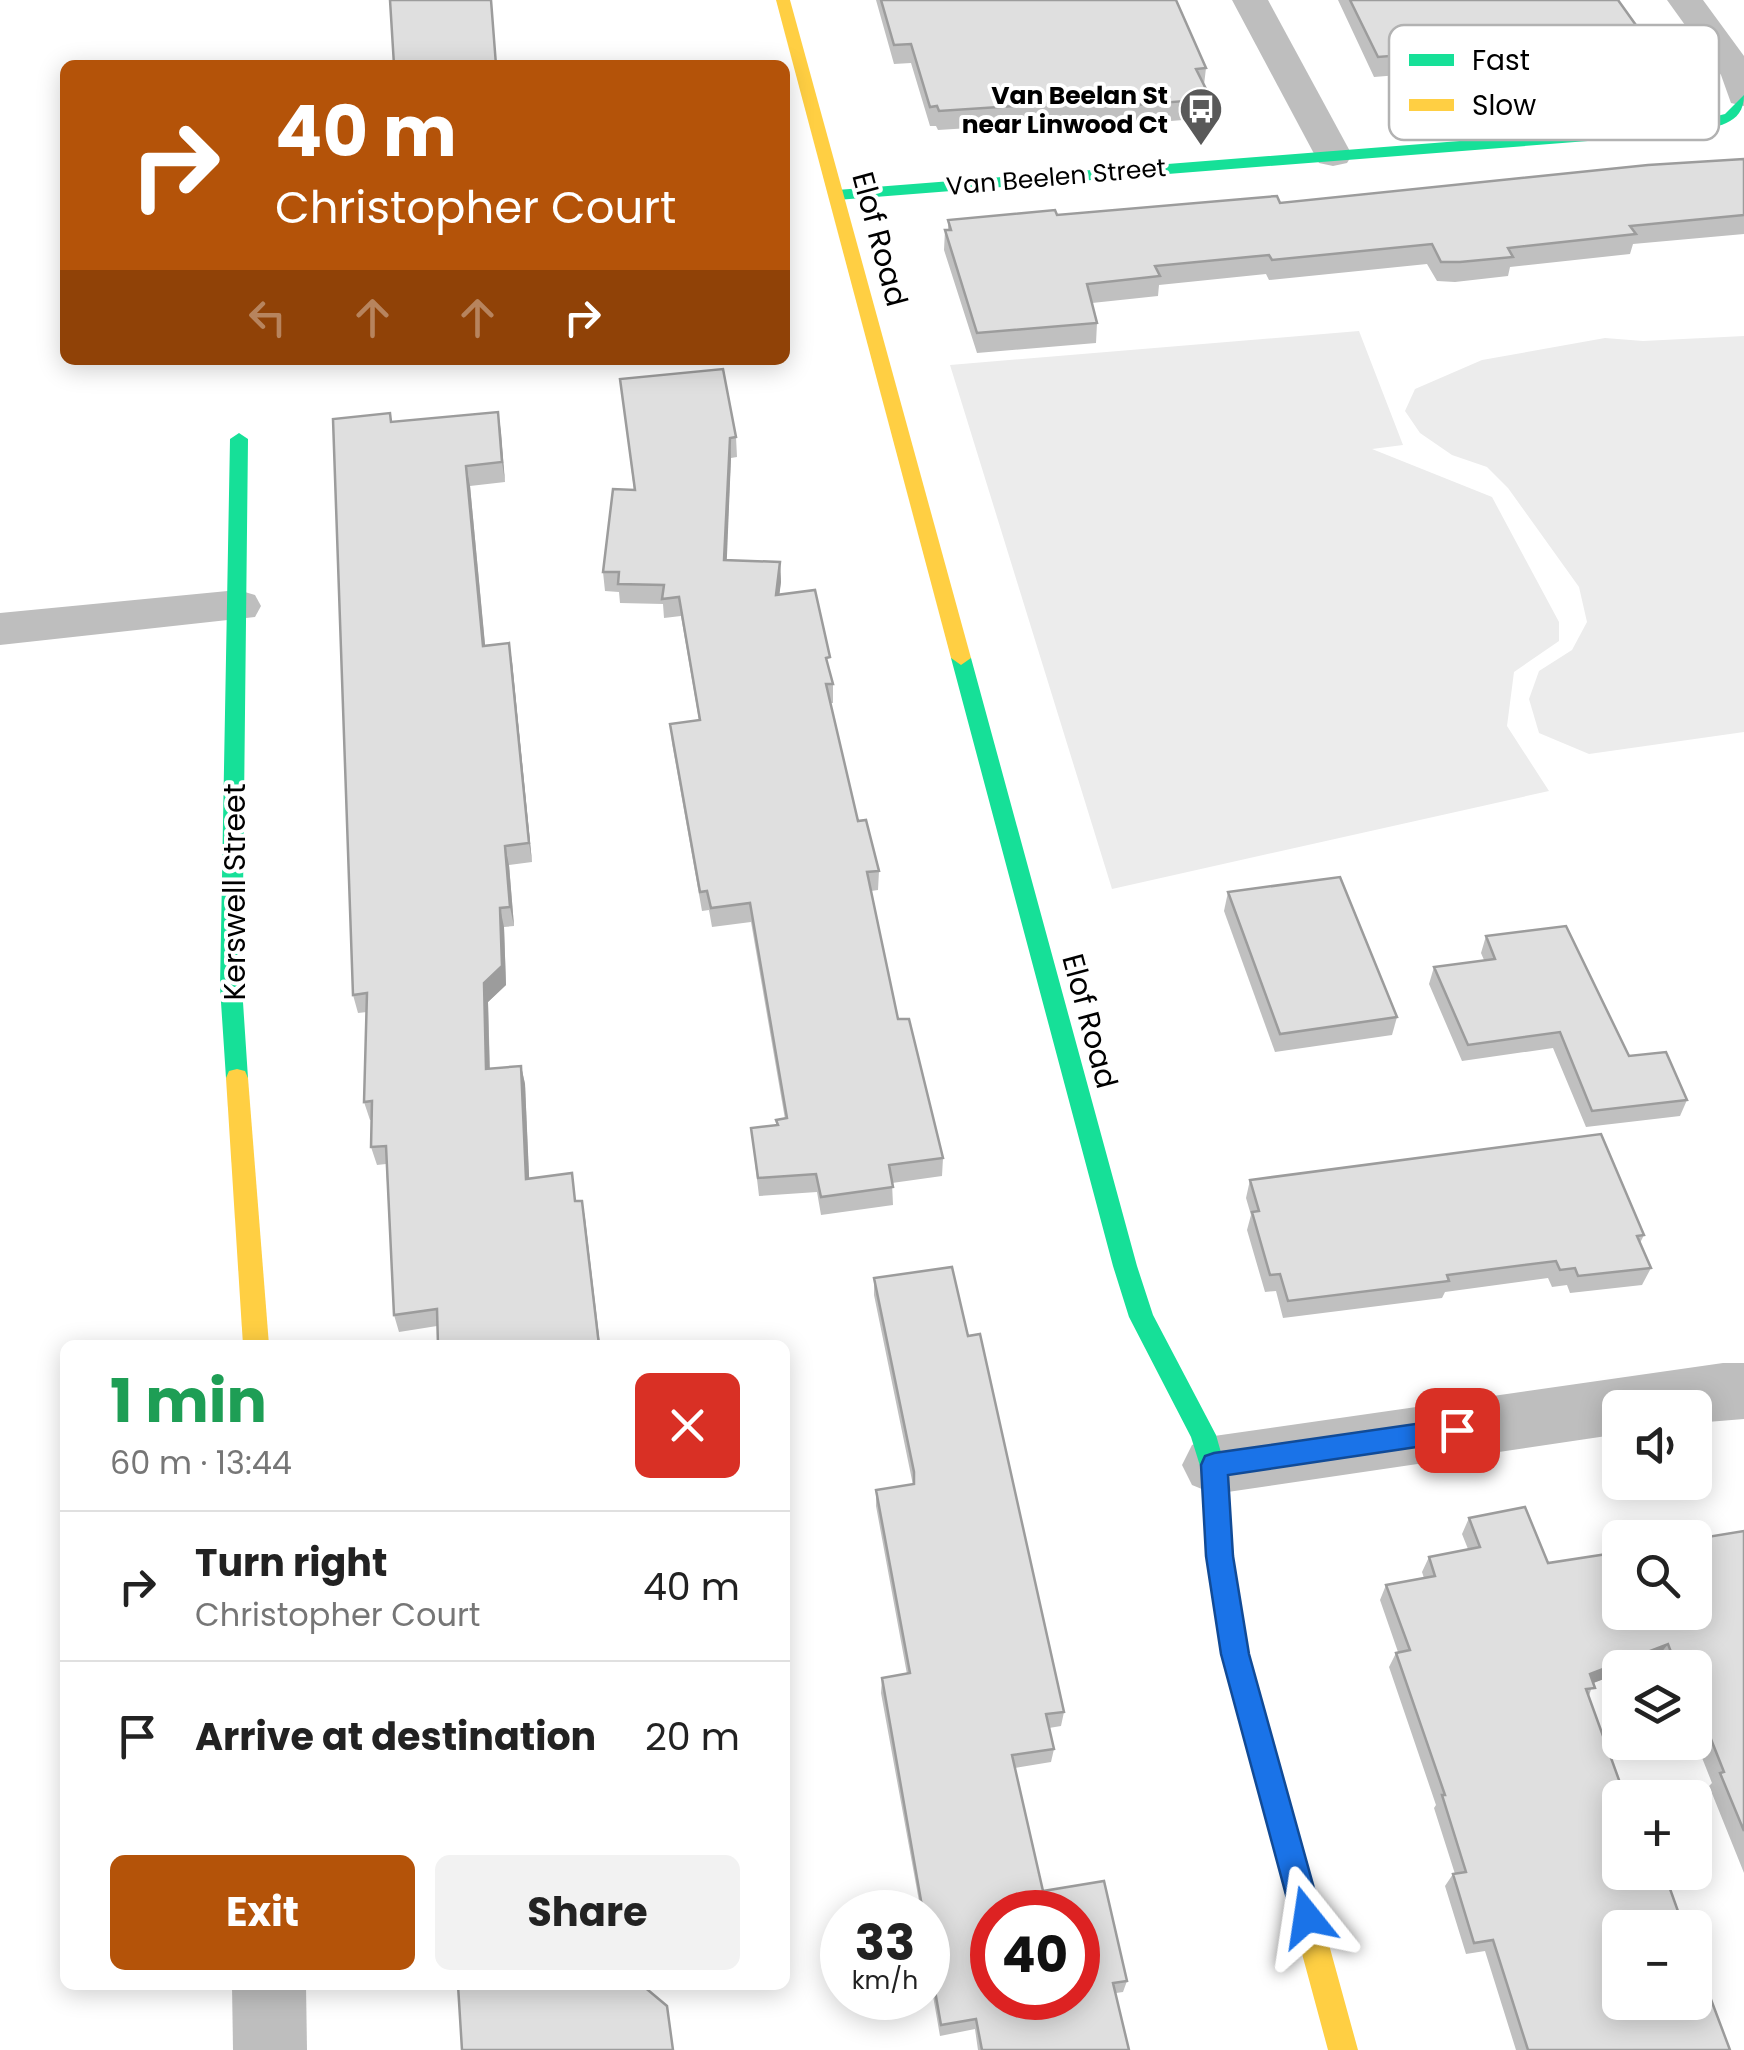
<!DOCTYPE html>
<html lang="en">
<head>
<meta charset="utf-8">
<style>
  body { margin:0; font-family:Poppins,sans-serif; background:#f2f2f2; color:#222; height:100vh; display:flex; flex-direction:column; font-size:38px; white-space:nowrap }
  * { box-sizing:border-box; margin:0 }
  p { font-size:32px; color:#767676 }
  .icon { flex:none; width:55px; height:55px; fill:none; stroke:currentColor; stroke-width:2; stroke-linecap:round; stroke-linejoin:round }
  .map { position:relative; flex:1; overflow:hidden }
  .drawer { position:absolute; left:60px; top:1340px; width:730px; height:650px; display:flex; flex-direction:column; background:#fff; border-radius:15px; box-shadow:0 5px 25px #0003 }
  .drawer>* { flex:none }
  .guide { position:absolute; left:60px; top:60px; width:730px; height:305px; border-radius:15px; box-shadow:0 5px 25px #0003; background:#b45309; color:#fff; overflow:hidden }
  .tools { position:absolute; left:1602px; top:1390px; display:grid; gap:20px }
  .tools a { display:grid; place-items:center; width:110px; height:110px; border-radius:15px; background:#fff; box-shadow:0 5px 25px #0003; font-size:50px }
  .speed { position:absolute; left:820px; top:1890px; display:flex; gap:20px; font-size:50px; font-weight:700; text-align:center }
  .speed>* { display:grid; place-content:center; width:130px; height:130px; border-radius:50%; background:#fff; box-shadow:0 5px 25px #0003; line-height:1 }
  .speed small { font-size:25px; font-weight:400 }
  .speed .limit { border:15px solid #d22; background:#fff; color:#111 }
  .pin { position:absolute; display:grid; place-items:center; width:85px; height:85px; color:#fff; margin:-42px; border-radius:20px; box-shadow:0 5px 15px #0006 }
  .me { position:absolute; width:110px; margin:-55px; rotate:345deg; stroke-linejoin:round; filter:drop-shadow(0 0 8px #0008) }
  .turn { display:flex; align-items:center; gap:35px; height:210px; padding:0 50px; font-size:45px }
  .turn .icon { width:130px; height:130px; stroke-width:2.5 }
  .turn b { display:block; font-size:70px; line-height:85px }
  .lanes { display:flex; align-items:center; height:95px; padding:0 50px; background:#0003; justify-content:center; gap:50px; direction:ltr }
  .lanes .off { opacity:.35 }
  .round { display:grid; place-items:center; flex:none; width:105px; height:105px; border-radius:15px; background:#f2f2f2 }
  .summary { display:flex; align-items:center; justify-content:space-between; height:170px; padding:0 50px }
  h1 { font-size:60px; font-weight:700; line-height:75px; color:#1e9e55 }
  .action { display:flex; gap:20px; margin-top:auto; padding:20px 50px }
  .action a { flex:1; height:115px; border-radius:15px; background:#b45309; color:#fff; font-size:40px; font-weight:700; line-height:115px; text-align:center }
  .action a+a { background:#f2f2f2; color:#222 }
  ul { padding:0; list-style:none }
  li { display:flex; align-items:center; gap:30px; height:150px; padding:0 50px; border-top:2px solid #e0e0e0 }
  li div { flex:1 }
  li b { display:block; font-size:38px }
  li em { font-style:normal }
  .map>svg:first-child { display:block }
  .green { fill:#ececec }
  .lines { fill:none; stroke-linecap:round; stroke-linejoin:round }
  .street { fill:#bebebe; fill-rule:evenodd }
  .fast { fill:#16e098; fill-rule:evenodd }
  .slow { fill:#ffcf43; fill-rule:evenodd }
  .wall { fill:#c0c0c0 }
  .shaded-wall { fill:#9c9c9c }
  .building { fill:#dfdfdf; stroke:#9c9c9c; stroke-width:2.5; fill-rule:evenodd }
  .route { fill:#1a73e8; stroke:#114b97; stroke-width:2.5 }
  .labels { text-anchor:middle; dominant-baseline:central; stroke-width:8; stroke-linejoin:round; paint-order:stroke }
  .far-poi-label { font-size:25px; font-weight:bold; fill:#000; stroke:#fff; text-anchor:end }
  .far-street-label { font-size:25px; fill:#000; stroke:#fff }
  .street-label { font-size:30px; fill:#000; stroke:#fff }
  .key { fill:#fff; stroke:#b2b2b2; stroke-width:2.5 }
  .key-label { font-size:28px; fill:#000 }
</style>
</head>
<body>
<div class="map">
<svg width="1744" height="2050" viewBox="0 0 1744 2050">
  <rect width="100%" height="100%" fill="#fff"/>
  <g class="green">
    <path d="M1359 331 1403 445 1372 449 1492 497 1559 622V641L1514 672 1507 726 1549 791 1112 889 950 365Z"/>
    <path d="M1744 336V732L1589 754 1539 733 1529 699 1539 671 1572 650 1587 622 1579 587 1508 488 1487 467 1452 455 1420 433 1405 411 1415 389 1482 360 1605 338 1643 341Z"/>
  </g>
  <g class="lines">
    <g class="street">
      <path d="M1232 0H1268L1352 155 1347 163 1333 166 1319 163Z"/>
      <path d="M1667 0H1703L1744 56V106L1731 103 1721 75Z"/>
      <path d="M238 590 255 595 261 606 255 617 0 645V613Z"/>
      <path d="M1723 1363H1744V1419L1695 1423V1408H1620V1434L1214 1494 1192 1485 1182 1465 1192 1445 1214 1436Z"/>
      <path d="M232 1985H306L307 2050H233Z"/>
    </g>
    <g class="fast">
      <path d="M1744 95C1744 126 1715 126 1690 133L837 200 829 195 837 190 1689 123 1725 114Z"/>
      <path d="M239 433 248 439 242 987 248 1078 245 1085H229L226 1078 220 987 230 439Z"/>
      <path d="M961 651 971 658 1137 1266 1153 1315 1216 1435 1228 1477 1224 1485 1215 1489 1206 1485 1191 1437 1129 1317 1113 1266 951 658Z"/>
    </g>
    <g class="slow">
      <path d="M776 0H790L971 658 961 665 951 658Z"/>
      <path d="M237 1069 245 1071 248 1078 269 1345H243L226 1078 229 1071Z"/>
      <path d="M1215 1465 1224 1469 1228 1477 1233 1556 1249 1654 1358 2050H1328L1221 1654 1207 1556 1202 1477 1206 1469Z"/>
    </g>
  </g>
  <g class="wall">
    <path d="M876 0H1176L1206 68 1204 85 1211 99 1208 118 1133 124 1131 118 938 130 936 126H930L911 63 894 64Z"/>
    <path d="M1338 0H1618L1638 28 1634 41 1646 58 1641 77 1425 99 1411 74 1374 77Z"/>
    <path d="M1744 159V234L1633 244 1630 254 1510 267 1508 276 1455 282 1437 281 1427 264 1269 280 1266 274 1159 285 1158 296 1092 303 1097 323 1096 343 977 353 944 250 945 230H948V220L1057 215 1280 203Z"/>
    <path d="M620 379 736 437 737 457 731 458 726 560 780 562 781 582 779 594 830 673 833 684V703H830L858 821 879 871 878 890 871 891 898 1019 943 1158 942 1176 892 1183 893 1205 821 1215 817 1192 759 1196 751 1128 777 1125 776 1120 785 1119 751 922 712 927 709 910 702 911 672 743 670 724 699 720 681 616 664 618 663 604 620 603 619 592 605 591 603 572 634 490Z"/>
    <path d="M498 412 505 482 470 486 485 646 512 662 532 862 509 865 514 926 504 927 506 985 488 1002 490 1069 521 1066 525 1084 529 1179 576 1201 585 1218 437 1326 399 1332 394 1315 386 1164 377 1165 371 1147 372 1120H370L364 1102 367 1012 358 1013 353 995 390 413 392 422Z"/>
    <path d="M1228 892 1397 1017 1392 1035 1275 1052 1224 911Z"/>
    <path d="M1486 936 1629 1056 1687 1100 1680 1116 1586 1127 1553 1048 1462 1061 1429 984 1434 967 1484 960 1481 953Z"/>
    <path d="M1250 1180 1644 1235 1640 1243 1651 1268 1642 1285 1570 1293 1567 1285 1552 1287 1548 1278 1445 1292 1442 1298 1283 1318 1276 1291 1265 1292 1247 1230 1251 1215 1246 1198Z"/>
    <path d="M874 1278 968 1336 1064 1712 1061 1726 1049 1728 1054 1749 1051 1762 1015 1768 1043 1891 1127 1981 1123 1992 1116 1993 1129 2050H978L975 2029 940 2036 928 1967V1912H921L881 1693 882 1678 907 1674 876 1506V1490L913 1485 874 1295Z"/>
    <path d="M1469 1518 1548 1563 1744 1531V1873L1709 1786 1712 1783 1695 1740V1668H1661L1657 1658 1593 1683 1589 1696 1623 1791 1730 2050H1516L1485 1951 1466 1954 1445 1886 1453 1874H1455L1434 1808 1436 1805 1389 1667 1396 1653 1398 1652 1380 1600 1386 1585 1424 1578 1422 1572 1429 1557 1468 1549 1462 1534Z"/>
  </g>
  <g class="shaded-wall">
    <path d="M498 412 501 432 505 482 502 462Z"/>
    <path d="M730 438 731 458 726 580 724 560Z"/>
    <path d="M466 466 470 486 487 665 483 646Z"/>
    <path d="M780 562 781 582 777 614 776 595Z"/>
    <path d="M509 643 512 662 532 862 529 843Z"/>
    <path d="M505 846 509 865 514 926 510 907Z"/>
    <path d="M500 908 504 927 506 985 488 1002 490 1087 486 1069 484 983Z"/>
    <path d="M521 1066 525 1084 530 1197 526 1179Z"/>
    <path d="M582 1201 585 1218 600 1345H599Z"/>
    <path d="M1668 1644 1657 1658 1633 1668H1620V1673L1580 1688 1590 1674Z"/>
  </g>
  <g class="building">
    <path d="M390 0H491L496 65H394Z"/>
    <path d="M881 0H1176L1206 68 1196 69 1211 99 1135 105 1132 98 939 111 937 106 930 107 911 44 894 45Z"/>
    <path d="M1350 0H1618L1638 28 1625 29 1646 58 1429 80 1415 54 1378 57Z"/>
    <path d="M1744 159V215L1630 226 1636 234 1508 248 1513 257 1460 262H1441L1432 244 1272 260 1269 255 1155 266 1160 276 1087 284 1097 323 977 333 945 230H951L948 220 1055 210 1057 215 1277 196 1280 203 1648 165Z"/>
    <path d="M723 369 736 437 730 438 724 560 780 562 776 595 815 590 830 657 826 658 833 684H826L858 821 866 820 879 871 867 872 898 1019H909L943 1158 889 1165 893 1187 821 1197 816 1174 758 1178 751 1128 778 1125 776 1120 787 1118 750 903 711 908 707 891 700 892 670 724 700 720 679 597 662 599 664 585 618 584 619 572H603L613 489 635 490 620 379Z"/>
    <path d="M498 412 502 462 466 466 483 646 509 643 529 843 505 846 510 907 500 908 502 966 484 983 486 1069 521 1066 526 1179 572 1173 575 1201H582L599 1345H438L437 1309 394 1315 386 1146 371 1147 372 1101 364 1102 367 993 353 995 333 419 390 413 391 422Z"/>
    <path d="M1340 877 1397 1017 1280 1034 1228 892Z"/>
    <path d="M1566 926 1629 1056 1666 1052 1687 1100 1592 1111 1560 1032 1468 1045 1434 967 1495 959 1486 936Z"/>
    <path d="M1601 1134 1644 1235 1637 1236 1651 1268 1578 1276 1575 1268 1560 1270 1556 1261 1447 1275 1449 1281 1288 1301 1280 1274 1270 1275 1252 1212 1259 1211 1250 1180Z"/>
    <path d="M952 1267 968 1336 980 1334 1064 1712 1046 1714 1054 1749 1012 1755 1043 1891 1104 1881 1127 1981 1113 1983 1129 2050H982L976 2019 941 2025 928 1951V1912H923L882 1678 910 1673 876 1490 914 1484V1472L874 1278ZM992 1912H1078V1998H992Z"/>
    <path d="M1525 1507 1548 1563 1620 1552V1612H1695V1539L1744 1531V1831L1720 1773 1724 1772 1695 1699V1668H1677L1668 1644 1590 1674 1595 1688 1586 1689 1623 1791 1633 1790 1636 1798H1620V1872H1664L1684 1928H1620V2002H1695V1957L1730 2050H1528L1493 1940 1474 1943 1453 1874 1466 1872 1442 1795H1445L1396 1653 1410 1650 1386 1585 1435 1576 1429 1557 1480 1547 1469 1518Z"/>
    <path d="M458 1985H642L667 2006 673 2050H462Z"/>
  </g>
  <path class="route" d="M1457 1418 1466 1421 1470 1430 1466 1438 1457 1441 1228 1475 1233 1556 1249 1654 1322 1917 1317 1927 1307 1932 1296 1927 1292 1917 1221 1654 1206 1556 1201 1465 1205 1456 1214 1453Z"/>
  <defs>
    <g id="bus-pin" transform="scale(2.25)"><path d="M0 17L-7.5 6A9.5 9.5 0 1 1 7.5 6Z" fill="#595959" stroke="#fff"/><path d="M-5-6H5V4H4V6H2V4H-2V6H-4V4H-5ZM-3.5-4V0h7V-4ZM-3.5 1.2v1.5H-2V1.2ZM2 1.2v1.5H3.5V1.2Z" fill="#fff"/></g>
  </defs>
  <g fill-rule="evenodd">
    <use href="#bus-pin" x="1201" y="109"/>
  </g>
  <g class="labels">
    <g class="far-poi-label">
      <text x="1168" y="95">Van Beelan St<tspan x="1168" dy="29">near Linwood Ct</tspan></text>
    </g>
    <g class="far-street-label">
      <text transform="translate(1056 177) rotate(-5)">Van Beelen Street</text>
    </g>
    <g class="street-label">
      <text transform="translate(880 239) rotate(75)">Elof Road</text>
      <text transform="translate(234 892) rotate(-90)">Kerswell Street</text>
      <text transform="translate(1090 1021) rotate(75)">Elof Road</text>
    </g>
  </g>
  <rect x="1389" y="25" width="330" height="115" rx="15" class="key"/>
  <rect x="1409" y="54" width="45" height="12" fill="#16e098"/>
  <rect x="1409" y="99" width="45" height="12" fill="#ffcf43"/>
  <g class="key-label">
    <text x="1472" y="70">Fast</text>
    <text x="1472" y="115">Slow</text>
  </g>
</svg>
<div class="tools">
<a><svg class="icon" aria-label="sound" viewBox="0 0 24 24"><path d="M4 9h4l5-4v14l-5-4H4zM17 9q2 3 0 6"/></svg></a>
<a><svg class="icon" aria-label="search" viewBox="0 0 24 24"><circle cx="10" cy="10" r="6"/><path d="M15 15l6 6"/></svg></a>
<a><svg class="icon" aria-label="layers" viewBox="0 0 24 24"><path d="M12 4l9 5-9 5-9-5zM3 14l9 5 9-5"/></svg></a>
<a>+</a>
<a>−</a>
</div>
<div class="speed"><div>33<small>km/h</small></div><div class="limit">40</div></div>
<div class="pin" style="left:1457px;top:1430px;background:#d93025"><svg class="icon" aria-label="arrive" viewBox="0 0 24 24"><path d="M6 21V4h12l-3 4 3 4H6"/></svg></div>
<svg class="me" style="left:1307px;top:1917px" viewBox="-20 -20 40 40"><path d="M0-17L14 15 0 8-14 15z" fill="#1a73e8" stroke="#fff" stroke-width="4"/></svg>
<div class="guide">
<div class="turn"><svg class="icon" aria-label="right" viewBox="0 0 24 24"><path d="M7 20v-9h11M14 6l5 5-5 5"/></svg><div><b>40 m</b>Christopher Court</div></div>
<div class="lanes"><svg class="icon off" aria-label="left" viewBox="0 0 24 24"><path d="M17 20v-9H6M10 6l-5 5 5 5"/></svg><svg class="icon off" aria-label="ahead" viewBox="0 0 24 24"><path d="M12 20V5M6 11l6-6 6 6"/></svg><svg class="icon off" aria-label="ahead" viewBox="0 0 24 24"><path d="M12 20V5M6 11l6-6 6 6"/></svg><svg class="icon" aria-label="right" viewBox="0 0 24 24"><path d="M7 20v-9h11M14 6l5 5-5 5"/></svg></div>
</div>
<section class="drawer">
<div class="summary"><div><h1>1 min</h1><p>60 m · 13:44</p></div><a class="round" style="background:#d93025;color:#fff"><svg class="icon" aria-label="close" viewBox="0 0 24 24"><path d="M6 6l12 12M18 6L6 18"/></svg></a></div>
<ul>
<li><svg class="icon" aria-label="right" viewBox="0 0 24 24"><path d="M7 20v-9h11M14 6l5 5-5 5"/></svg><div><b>Turn right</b><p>Christopher Court</p></div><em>40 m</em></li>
<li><svg class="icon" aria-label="arrive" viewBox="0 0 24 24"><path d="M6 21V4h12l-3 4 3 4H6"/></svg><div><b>Arrive at destination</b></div><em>20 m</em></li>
</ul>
<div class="action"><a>Exit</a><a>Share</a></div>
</section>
</div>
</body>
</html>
